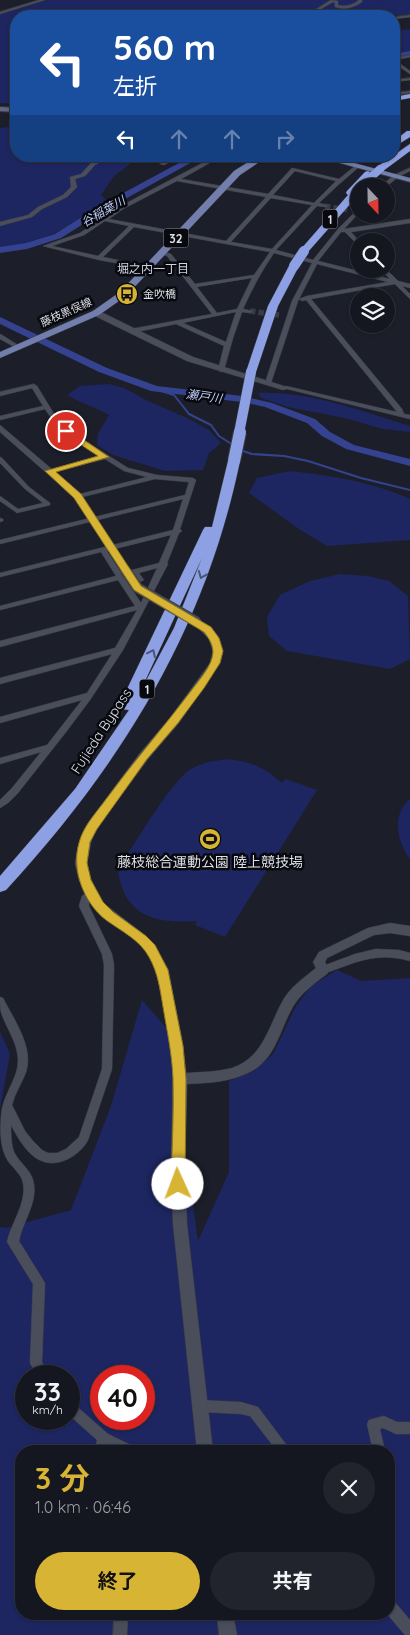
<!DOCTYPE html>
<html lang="ja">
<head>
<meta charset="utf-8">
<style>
  body { margin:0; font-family:Quicksand,"Noto Sans JP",sans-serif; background:#22242d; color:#f1f3f6; height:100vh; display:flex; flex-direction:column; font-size:19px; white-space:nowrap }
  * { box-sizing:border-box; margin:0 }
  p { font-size:16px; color:#9d9fa5 }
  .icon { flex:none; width:28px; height:28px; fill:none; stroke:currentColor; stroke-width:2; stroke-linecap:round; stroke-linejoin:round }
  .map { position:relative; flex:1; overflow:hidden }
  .details { position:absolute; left:15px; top:1445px; width:380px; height:175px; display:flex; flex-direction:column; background:#151720; border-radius:20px; box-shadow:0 1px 4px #0004,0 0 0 1px #34363e }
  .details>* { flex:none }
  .top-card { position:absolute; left:10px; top:10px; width:390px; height:152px; border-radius:20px; box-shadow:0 1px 4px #0004,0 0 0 1px #34363e; background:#1a4fa0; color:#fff; overflow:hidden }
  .needle { width:32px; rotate:158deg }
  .tools { position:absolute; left:350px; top:178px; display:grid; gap:10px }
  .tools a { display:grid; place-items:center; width:45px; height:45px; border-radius:50%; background:#151720; box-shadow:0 1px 4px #0004,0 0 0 1px #34363e; font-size:25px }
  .speed { position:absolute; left:15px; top:1365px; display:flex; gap:10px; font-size:25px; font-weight:700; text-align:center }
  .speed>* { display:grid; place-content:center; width:65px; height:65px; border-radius:50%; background:#151720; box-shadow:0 1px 4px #0004,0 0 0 1px #34363e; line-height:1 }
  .speed small { font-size:12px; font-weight:400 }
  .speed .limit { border:8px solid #d22; background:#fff; color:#111 }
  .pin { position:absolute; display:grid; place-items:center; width:42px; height:42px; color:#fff; margin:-21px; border:2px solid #fff; border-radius:50%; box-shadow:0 1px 5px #0007 }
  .me { position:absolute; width:55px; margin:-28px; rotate:358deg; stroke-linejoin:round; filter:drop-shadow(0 0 4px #0008) }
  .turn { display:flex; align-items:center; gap:18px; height:105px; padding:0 20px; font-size:22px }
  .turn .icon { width:65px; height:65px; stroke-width:2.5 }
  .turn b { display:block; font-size:35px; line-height:42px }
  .lanes { display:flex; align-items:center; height:48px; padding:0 20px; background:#0003; justify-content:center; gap:25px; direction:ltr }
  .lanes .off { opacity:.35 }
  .round { display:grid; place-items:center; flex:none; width:52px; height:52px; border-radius:26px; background:#22242d }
  .head { display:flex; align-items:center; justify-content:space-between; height:85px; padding:0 20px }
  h1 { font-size:30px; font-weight:700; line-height:38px; color:#d8b434 }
  .cta { display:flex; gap:10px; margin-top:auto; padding:10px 20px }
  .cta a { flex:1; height:58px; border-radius:30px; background:#d8b434; color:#111; font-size:20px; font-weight:700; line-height:58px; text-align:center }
  .cta a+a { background:#22242d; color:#f1f3f6 }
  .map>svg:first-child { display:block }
  .green { fill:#1d2660; fill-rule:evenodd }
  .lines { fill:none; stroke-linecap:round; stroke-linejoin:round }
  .stream { stroke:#344290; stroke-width:2 }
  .river { fill:#344290; fill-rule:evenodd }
  .minor-tunnel { stroke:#393c46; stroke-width:5.5; stroke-dasharray:5.5 3; stroke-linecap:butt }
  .minor-casing { stroke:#3a3c45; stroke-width:1 }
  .tertiary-casing { stroke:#3a3c45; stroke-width:1 }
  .secondary-casing { stroke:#3a3c45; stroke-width:2 }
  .primary-casing { stroke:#3a3c45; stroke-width:1 }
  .motorway-casing { stroke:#3a3c45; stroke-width:1 }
  .minor { fill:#4a4e5a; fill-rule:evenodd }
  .tertiary { fill:#4a4e5a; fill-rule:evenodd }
  .secondary { fill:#5e6783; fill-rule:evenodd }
  .primary { fill:#727fad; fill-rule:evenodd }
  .motorway { fill:#8da0e4; fill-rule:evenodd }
  .tertiary-bridge-casing { stroke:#3a3c45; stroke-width:11; stroke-linecap:butt }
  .motorway-bridge-far2-casing { stroke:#3a3c45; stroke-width:8; stroke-linecap:butt }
  .motorway-bridge-far1-casing { stroke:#3a3c45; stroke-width:11; stroke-linecap:butt }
  .motorway-bridge-casing { stroke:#3a3c45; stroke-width:14; stroke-linecap:butt }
  .tertiary-bridge { stroke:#4a4e5a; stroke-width:9 }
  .motorway-bridge-far2 { stroke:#8da0e4; stroke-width:8 }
  .motorway-bridge-far1 { stroke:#8da0e4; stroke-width:10 }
  .motorway-bridge { stroke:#8da0e4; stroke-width:12 }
  .oneway { stroke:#4a5479 }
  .route { fill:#d8b434; stroke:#8c7522 }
  .labels { text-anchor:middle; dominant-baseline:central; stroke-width:5; stroke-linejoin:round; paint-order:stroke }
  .far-poi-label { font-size:11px; fill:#dcdfe6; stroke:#08090e; text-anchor:start }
  .far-street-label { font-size:11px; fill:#dcdfe6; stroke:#08090e }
  .far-water-label { font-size:12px; font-style:italic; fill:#becbf8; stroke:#08090e }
  .shield { fill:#08090e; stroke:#9c9fa5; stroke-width:1 }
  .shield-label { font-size:12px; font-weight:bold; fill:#dcdfe6 }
  .far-neighbourhood-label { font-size:12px; fill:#ced2e1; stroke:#08090e }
  .street-label { font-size:14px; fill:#dcdfe6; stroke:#08090e }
  .poi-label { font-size:14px; fill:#dcdfe6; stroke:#08090e }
</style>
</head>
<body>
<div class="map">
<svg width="410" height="1635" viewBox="0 0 410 1635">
  <rect width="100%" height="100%" fill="#1c1f2a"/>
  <g class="green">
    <path d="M47 0H410V14L389 16H16V104L0 103V14Z"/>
    <path d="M410 29V51L394 54V31Z"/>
    <path d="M16 126V156H171L134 161 114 176 101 195 106 200 104 205 56 233 21 245 0 249V128Z"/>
    <path d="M109 384 124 388 148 401 187 418 209 430 221 443 209 453 203 470 165 471 113 455 97 445 98 434 109 415C95 407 81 403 67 395L80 386Z"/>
    <path d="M258 393C309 391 361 411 410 426V432L383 429 345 418 288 407 261 398Z"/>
    <path d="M290 471C330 475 373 482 410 499V540L327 546 299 529 249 493 257 478Z"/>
    <path d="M340 574 368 576 389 581 408 596 410 659 390 669 287 651 269 636 267 617 280 595 310 581Z"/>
    <path d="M228 759C254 763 262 766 282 783L285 779 317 790 225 937 195 925 197 921C155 924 123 916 118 869 134 846 170 782 191 769 202 762 215 761 228 759Z"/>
    <path d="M410 799V859C397 842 391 815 410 799Z"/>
    <path d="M337 970 361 981 410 978V1635H0V1227L6 1228 71 1210 111 1106 142 1000 168 1030 198 1241 229 1172V1081L254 1071 273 1054 296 1006 311 986ZM26 1376H69V1419H26ZM101 1376H144V1419H101ZM21 1451H389V1614H21Z"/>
    <path d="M0 1032 10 1054 0 1109Z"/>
  </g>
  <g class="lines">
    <g class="stream">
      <path d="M155 389 174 395 189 414 211 425 219 436 233 445"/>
      <path d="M240 450 252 454 284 456 308 461 361 478 410 490"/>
    </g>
    <g class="river">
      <path d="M410 51V55L394 58V54Z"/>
      <path d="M192 156H203L107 209 61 238 27 249 0 253V247L26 243 55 234 101 205Z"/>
      <path d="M0 317 107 368 157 386 242 396 272 403 315 419 330 432 354 445 410 459V466L346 449 322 436 307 423 265 407 242 402 151 391 99 372 0 324Z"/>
    </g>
    <g class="minor-tunnel">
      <path d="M325 206 348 210"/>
      <path d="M250 311 279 315"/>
    </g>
    <g class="minor-casing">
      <g id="minor">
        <path d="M39 0H45L0 14V12Z"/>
        <path d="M331 0 338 1V5C345 7 352 5 358 1V0H362V2C354 8 344 10 335 7V3L333 2 309 16H305Z"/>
        <path d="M410 15V17L394 19V17Z"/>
        <path d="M410 55V57L395 60 410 71V74L394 63V58Z"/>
        <path d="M410 78V80L394 82V80Z"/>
        <path d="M410 91V93L394 95V93Z"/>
        <path d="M105 156H111L95 165 85 176 75 179 77 187 67 197 42 209 32 217 0 226V222L28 215 38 207 63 195 71 187 70 177 81 174 91 163Z"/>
        <path d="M175 156H181L164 165 160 164Z"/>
        <path d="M216 156H222L181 179 268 194 292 168 339 179 355 166 359 167 337 186 319 203 327 205V207L317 206 276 250 313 260 338 229 359 208V213L344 229 410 219V223L351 232 359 241V246L345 232H341L318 261 390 279 380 269H386L398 281 410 284V288L402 286 410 294V299L395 284 311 299 402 409 404 414 410 415V419L283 388 286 386 397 412 306 300 302 301 299 299 307 296 388 282 317 264 298 301 271 383 268 385 265 383 292 301 312 263 274 253C262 270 252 289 243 309L253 311 250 313 242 312 233 338 224 370 221 372 218 370 224 346 176 324 131 333 128 331 131 329 212 314 167 256 159 253 162 251 171 254 195 284 254 275 270 252 134 227 103 257 150 267V269L99 260 43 246 80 233 119 207ZM295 171 336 181 314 203 273 195ZM177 181 266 197 226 241 109 219 123 209ZM271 198 312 205 272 249 231 242ZM105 221 129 226 98 256 52 246 84 235ZM252 278 237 309 217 313 197 287ZM236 312 226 342 183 323Z"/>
        <path d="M410 168V171L398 177 386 187 381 186 394 175Z"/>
        <path d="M0 334 2 335 21 347 16 348 0 339Z"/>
        <path d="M34 384 37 386 59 422 68 430 128 468 157 475 193 478 196 480 180 529 182 531 179 533 167 563 168 564 123 650 90 700 66 732 18 793 8 803 0 808V800L12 788 41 752 0 764V758L47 745 82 700 0 723V717L87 693 112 654 0 684V678L115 648 137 610 0 647V641L135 606 118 580 0 610V606L116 576 101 552 0 577V573L173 530 183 499 0 544V540L185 495 189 482 155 479 78 498 76 497V495L147 477 124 471 105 459 50 473 48 472V470L100 456 64 432 55 424 45 409 0 420V416L43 406 32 388 0 396V392ZM171 535 159 563 132 570 131 572 137 582H140L144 580 139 573 157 568 141 603 107 551Z"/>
        <path d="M0 457 2 458 29 487 50 503V505L17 513 0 501V496L18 509 43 503 25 489 0 463Z"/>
        <path d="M0 518 3 519V521L0 522Z"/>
        <path d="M92 889 95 891 97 893 89 901V906L112 954 114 965 112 1069 88 1140C84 1148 76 1155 68 1159 39 1173 23 1148 11 1125 11 1133 11 1144 14 1152 20 1164 33 1171 34 1185 37 1204 22 1223 19 1241L45 1283 42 1362 49 1376H37L30 1363 33 1284 7 1242C11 1223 27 1203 23 1183 22 1175 13 1168 8 1161 0 1148 0 1132 1 1117 2 1094 19 1079 18 1059 17 1041 6 1028 1 1012 0 1008 0 1002 0 997L3 998C14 1020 34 1047 26 1072 22 1083 15 1093 12 1105L25 1131 33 1141 42 1150 48 1153H57L66 1149 79 1137 102 1069 104 965 102 954 79 906 82 896Z"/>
        <path d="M376 949 399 950 410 953V961C375 951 355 963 323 974L320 973 318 970 320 967 355 954Z"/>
        <path d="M200 1400 241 1402 258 1407 288 1447 290 1451H277L250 1416 241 1414 200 1412 196 1410 194 1406 196 1402Z"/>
        <path d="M69 1401 73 1403 108 1434 135 1447 137 1451H118L108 1447 107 1451H95L97 1440 69 1415Z"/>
        <path d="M384 1416 397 1422H410V1434H396L383 1428 380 1429 385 1451H373L367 1424 369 1420Z"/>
        <path d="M389 1599 394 1601 410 1620V1635H405L387 1614H389Z"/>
        <path d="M114 1614H128L127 1635H113Z"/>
      </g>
    </g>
    <g class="tertiary-casing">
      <g id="tertiary">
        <path d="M93 311H99L193 357 290 388 283 390 187 361 93 315Z"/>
        <path d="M0 425 81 494 130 570 128 572H122L75 498 0 432Z"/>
        <path d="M197 619 210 627 219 638 223 651 220 663 178 724 148 759 97 828 91 842 87 863 91 880 102 902 146 936 155 946 168 969 183 1045 186 1073C201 1072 217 1072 232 1068 265 1057 269 1023 285 997 293 985 305 977 316 968L313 962 319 952 368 928 390 923 410 926V936L390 933 374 935 327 958 325 962 329 970 327 974C316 982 304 991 296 1002 280 1025 278 1058 250 1072 230 1082 209 1083 187 1084L185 1165 187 1224 213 1451H197L173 1224 171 1165 173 1079 171 1045 156 969 147 952 138 942 94 908 79 880 75 863 79 842 88 823 140 753 170 718 210 663 213 651 209 639 192 622Z"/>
        <path d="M217 1614H233L237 1635H219Z"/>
      </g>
    </g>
    <g class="secondary-casing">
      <path id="secondary" d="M0 107 16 108V112L0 111Z"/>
    </g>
    <g class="primary-casing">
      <g id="primary">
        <path d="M258 156H268L240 175 126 296 99 315 0 358V352L93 311 120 292 234 171Z"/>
        <path d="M314 156H328L410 178V182Z"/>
      </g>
    </g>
    <g class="motorway-casing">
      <g id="motorway">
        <path d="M410 94V98L394 101V97Z"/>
        <path d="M407 131H410V137L394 147V141Z"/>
        <path d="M410 144V151L383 171H377V167Z"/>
        <path d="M368 171 372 174 361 186H359V194L307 253H301V249L348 195 346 193 347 191 365 172Z"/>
        <path d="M294 263 299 266 278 306 256 372 251 375 247 374 246 372 268 306 289 266Z"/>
        <path d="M234 458 240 461C205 630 121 765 6 890L0 892V876L75 789 129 710 121 709 119 706 203 530 205 527H212L228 461ZM202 558 174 628 139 694Z"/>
      </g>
    </g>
    <use href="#minor" class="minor"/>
    <use href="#tertiary" class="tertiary"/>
    <use href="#secondary" class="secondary"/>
    <use href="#primary" class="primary"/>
    <use href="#motorway" class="motorway"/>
    <g class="tertiary-bridge-casing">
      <path id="tertiary-bridge" d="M125 570 138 588 197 622"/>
    </g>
    <g class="motorway-bridge-far2-casing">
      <path id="motorway-bridge-far2" d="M371 177 380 169"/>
    </g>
    <g class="motorway-bridge-far1-casing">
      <g id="motorway-bridge-far1">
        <path d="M294 266 304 251"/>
        <path d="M239 433 251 372"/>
      </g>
    </g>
    <g class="motorway-bridge-casing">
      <path id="motorway-bridge" d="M234 461 240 432"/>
    </g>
    <use href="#tertiary-bridge" class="tertiary-bridge"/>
    <use href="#motorway-bridge-far2" class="motorway-bridge-far2"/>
    <use href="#motorway-bridge-far1" class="motorway-bridge-far1"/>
    <use href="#motorway-bridge" class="motorway-bridge"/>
  </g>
  <defs><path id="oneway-chevron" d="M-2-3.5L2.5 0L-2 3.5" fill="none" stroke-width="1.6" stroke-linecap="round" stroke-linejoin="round" transform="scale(1.25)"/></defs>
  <g class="oneway">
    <use href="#oneway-chevron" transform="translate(202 575) rotate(112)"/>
    <use href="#oneway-chevron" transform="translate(152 653) rotate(-64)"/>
  </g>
  <path class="route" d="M63 429H68L109 457 56 472 81 494 141 586 211 627 219 638 223 651 220 663 204 688 178 723 147 759 97 829 90 842 87 863 91 880 103 902 113 912 146 936 155 945 168 970 183 1046 186 1079 185 1184 183 1189 178 1191 173 1189 171 1184C172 1149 174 1114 173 1078 172 1054 167 1031 163 1007 160 989 158 973 149 957 140 940 121 931 106 920 84 903 71 870 79 843 83 826 97 812 107 798 134 761 164 727 191 691 199 680 213 665 213 652 213 644 208 637 204 632L134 590 74 498 45 471 98 456 63 433Z"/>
  <defs>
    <g id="bus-disc" transform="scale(1.125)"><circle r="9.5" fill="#d8b434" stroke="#08090e"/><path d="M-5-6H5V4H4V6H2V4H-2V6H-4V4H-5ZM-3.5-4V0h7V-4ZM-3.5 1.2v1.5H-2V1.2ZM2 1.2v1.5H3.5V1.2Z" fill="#111"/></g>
    <g id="stadium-disc" transform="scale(1.125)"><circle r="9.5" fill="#d8b434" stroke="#08090e"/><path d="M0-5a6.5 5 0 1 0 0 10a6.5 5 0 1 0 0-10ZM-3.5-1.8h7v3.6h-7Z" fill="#111"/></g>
  </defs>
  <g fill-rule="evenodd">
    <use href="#bus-disc" x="127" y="294"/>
    <use href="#stadium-disc" x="210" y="839"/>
  </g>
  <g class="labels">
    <g class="far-poi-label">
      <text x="143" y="294">金吹橋</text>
    </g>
    <g class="far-street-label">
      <text transform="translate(66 312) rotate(-24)">藤枝黒俣線</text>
    </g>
    <g class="far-water-label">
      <text transform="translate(103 211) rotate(-30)">谷稲葉川</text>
      <text transform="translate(204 396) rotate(8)">瀬戸川</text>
    </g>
    <g class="shield">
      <rect x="322.5" y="209.5" width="15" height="19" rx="4"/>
      <rect x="163.5" y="228.5" width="25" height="19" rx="4"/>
      <rect x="139.5" y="679.5" width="15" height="19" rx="4"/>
    </g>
    <g class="shield-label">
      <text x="330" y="219">1</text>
      <text x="176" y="238">32</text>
      <text x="147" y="689">1</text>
    </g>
    <g class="far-neighbourhood-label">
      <text x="153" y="268">堀之内一丁目</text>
    </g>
    <g class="street-label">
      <text transform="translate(101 731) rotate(-57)">Fujieda Bypass</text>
    </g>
    <g class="poi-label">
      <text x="210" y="862">藤枝総合運動公園 陸上競技場</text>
    </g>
  </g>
</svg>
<div class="tools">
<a><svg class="needle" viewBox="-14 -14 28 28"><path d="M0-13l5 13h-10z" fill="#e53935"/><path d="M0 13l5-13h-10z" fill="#9d9fa5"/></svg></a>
<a><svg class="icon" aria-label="search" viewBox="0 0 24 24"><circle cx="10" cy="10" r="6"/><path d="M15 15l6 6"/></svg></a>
<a><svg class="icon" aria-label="layers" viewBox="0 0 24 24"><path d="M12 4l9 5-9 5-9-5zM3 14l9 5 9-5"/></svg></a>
</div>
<div class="speed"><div>33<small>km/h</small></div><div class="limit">40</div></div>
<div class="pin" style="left:66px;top:431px;background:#d93025"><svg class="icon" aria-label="arrive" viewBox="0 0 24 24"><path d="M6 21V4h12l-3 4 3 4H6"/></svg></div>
<svg class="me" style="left:178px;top:1184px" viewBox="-20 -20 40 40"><circle r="19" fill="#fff"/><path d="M0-13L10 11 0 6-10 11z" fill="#d8b434"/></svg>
<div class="top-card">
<div class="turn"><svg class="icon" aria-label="left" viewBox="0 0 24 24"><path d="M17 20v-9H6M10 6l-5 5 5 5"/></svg><div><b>560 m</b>左折</div></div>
<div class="lanes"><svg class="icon" aria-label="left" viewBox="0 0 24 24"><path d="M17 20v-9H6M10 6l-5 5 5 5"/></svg><svg class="icon off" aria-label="ahead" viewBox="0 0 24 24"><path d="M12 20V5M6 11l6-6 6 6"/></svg><svg class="icon off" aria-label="ahead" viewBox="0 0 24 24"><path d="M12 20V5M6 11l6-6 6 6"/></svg><svg class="icon off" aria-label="right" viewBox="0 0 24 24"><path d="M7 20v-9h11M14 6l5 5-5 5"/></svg></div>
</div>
<section class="details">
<div class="head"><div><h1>3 分</h1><p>1.0 km · 06:46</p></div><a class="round"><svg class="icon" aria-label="close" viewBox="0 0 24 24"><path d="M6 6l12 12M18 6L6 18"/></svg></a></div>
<div class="cta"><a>終了</a><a>共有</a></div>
</section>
</div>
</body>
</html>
